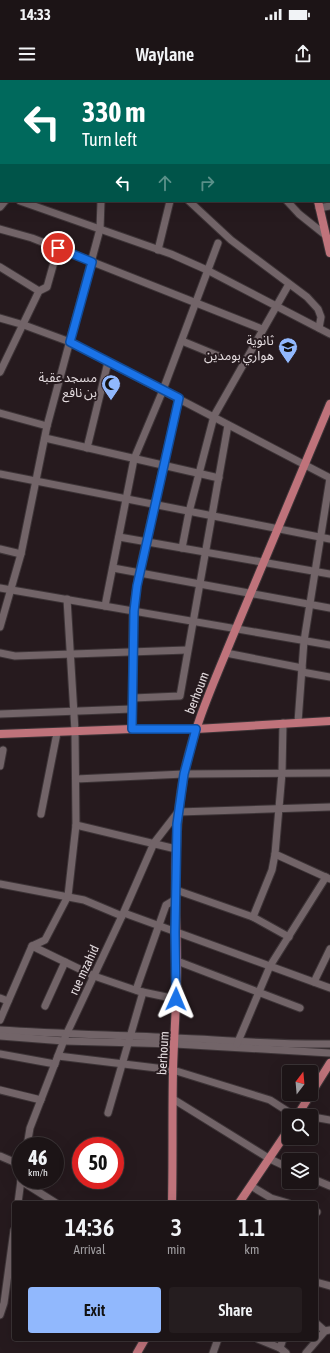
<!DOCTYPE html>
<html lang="en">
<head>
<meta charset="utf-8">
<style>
  body { margin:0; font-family:"Asap Condensed","Noto Sans Arabic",sans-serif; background:#251d1f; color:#f1f3f6; height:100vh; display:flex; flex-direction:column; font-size:15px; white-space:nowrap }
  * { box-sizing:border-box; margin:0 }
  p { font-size:13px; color:#a09ea1 }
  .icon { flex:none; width:22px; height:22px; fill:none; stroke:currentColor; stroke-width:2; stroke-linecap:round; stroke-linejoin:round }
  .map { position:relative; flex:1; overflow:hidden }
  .panel { position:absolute; left:12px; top:1121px; width:306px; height:140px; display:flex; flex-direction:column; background:#1c1416; border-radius:4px; box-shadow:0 4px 16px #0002,0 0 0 1px #3a3335 }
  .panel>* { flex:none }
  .hud { position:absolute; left:0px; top:0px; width:330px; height:122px; box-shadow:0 4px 16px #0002,0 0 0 1px #3a3335; background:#00695c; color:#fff; overflow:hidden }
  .needle { width:26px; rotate:16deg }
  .tools { position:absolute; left:282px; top:985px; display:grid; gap:8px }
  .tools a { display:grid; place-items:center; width:36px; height:36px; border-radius:4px; background:#1c1416; box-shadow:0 4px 16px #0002,0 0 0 1px #3a3335; font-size:20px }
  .speed { position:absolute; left:12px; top:1057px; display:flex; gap:8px; font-size:20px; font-weight:700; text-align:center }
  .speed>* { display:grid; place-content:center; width:52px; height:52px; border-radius:50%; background:#1c1416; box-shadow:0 4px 16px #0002,0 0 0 1px #3a3335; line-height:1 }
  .speed small { font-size:10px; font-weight:400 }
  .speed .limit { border:6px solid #d22; background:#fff; color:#111 }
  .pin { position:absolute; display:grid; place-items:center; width:34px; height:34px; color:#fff; margin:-17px; border:2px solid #fff; border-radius:50%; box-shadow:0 1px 4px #0007 }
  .me { position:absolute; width:44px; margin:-22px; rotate:1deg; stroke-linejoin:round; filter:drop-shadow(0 0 3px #0008) }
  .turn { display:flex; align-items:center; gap:14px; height:84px; padding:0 16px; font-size:18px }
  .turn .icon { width:52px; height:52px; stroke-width:2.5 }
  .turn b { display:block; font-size:28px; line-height:34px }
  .lanes { display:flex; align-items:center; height:38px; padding:0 16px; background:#0003; justify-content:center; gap:20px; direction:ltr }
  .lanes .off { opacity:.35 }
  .eta { display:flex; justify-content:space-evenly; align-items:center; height:68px; text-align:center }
  .eta b { font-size:24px; font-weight:600; line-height:28px }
  .action { display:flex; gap:8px; margin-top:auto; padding:8px 16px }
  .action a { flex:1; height:46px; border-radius:4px; background:#91b8fd; color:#111; font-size:16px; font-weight:600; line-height:46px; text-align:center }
  .action a+a { background:#251d1f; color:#f1f3f6 }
  .status { display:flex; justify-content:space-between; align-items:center; height:28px; padding:0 20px; background:#1c1416; direction:ltr }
  .status svg { height:11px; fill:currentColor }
  header { display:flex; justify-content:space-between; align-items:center; height:52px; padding:0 16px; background:#1c1416; font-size:18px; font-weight:600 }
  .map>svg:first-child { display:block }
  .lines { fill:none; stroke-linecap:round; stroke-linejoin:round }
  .minor-casing { stroke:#3d3437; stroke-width:9 }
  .major-casing { stroke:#3d3437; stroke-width:10 }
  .minor { stroke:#726468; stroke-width:7 }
  .major { stroke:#bf737b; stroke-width:8 }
  .route-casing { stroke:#114b97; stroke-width:10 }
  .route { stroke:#1a73e8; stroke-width:7 }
  .labels { text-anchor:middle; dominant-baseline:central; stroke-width:4; stroke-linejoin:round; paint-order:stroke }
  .poi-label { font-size:13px; fill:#e4dcdf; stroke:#261a1e; text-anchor:end }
  .street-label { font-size:13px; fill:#e4dcdf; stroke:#261a1e }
</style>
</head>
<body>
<div class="status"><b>14:33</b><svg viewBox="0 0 49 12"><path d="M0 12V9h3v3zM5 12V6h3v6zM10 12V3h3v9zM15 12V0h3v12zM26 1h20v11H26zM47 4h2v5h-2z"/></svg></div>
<header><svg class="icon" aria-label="menu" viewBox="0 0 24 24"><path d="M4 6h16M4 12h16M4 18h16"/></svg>Waylane<svg class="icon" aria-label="share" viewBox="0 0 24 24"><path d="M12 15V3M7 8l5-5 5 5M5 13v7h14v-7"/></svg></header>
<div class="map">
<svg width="330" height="1273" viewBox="0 0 330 1273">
  <rect width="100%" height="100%" fill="#261a1e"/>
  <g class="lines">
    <g class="minor-casing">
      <g id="minor">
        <path d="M193 0 194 1"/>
        <path d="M118 1 119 0"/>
        <path d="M0 66 1 67"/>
        <path d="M0 114H1"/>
        <path d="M20 121 171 174 207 190 330 254"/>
        <path d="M189 121 231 160 307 217 318 229 321 237 319 248"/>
        <path d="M287 121 299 134 324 154"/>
        <path d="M0 127 5 121"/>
        <path d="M319 128 330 126"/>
        <path d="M0 149 32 158 262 249"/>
        <path d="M158 170 170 121"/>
        <path d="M0 187 39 211"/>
        <path d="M0 238 24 245 70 262 330 398"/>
        <path d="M182 261 221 277"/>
        <path d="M0 292 39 211 47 207 58 168"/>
        <path d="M0 333 47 346"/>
        <path d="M45 358 219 398"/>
        <path d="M87 368 108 282"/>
        <path d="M0 394 330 459"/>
        <path d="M119 457 330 494"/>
        <path d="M182 468 189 432 214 336 289 204"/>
        <path d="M0 469 21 474"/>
        <path d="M113 488 330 528"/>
        <path d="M0 508 330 565"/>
        <path d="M105 526 134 379 163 310 218 163"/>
        <path d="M0 547 21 474 47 346 100 149 101 121"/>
        <path d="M0 573 15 576 187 570"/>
        <path d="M226 573 302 588"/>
        <path d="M302 592 330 597"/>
        <path d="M133 618 180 616 228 345"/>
        <path d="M0 634 132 629"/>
        <path d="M298 642 304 561 330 398"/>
        <path d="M283 643 282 693 275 774 330 799"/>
        <path d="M132 649 133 531 139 493 179 318"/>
        <path d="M0 686 3 670"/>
        <path d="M76 699 184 694 330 693"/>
        <path d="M41 734 57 653"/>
        <path d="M76 745 176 769"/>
        <path d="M0 804 84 820 122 836"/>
        <path d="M176 810 253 837 289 857"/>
        <path d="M124 833 330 908"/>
        <path d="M253 837 272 790 275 774"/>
        <path d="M32 866 94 896 138 911 176 919"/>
        <path d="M177 881 300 928"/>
        <path d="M314 902 330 869"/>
        <path d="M136 910 166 825 176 819"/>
        <path d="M0 918 8 921"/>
        <path d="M45 926 65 882"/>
        <path d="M0 940 32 866 45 860 68 816 76 745 75 651 67 519"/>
        <path d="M0 950C59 954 117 955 176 958 227 960 278 965 330 964"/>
        <path d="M0 956 64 961 175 964 330 973"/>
        <path d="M237 964 270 886 326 797"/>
        <path d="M0 974 55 984"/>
        <path d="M58 976 173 990 270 1020 295 1036"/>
        <path d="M0 1010 41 1020"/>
        <path d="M173 1019 270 1079 289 1088"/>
        <path d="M302 1029 313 1037 330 1040"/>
        <path d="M108 1033 143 912"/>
        <path d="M27 1066 30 1048 66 955 122 836 154 763 178 732 330 727"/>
        <path d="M0 1076 21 1085"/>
        <path d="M311 1098 330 1106"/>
        <path d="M21 1101 56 1123"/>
        <path d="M251 1106 271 1118 288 1123"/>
        <path d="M18 1123 21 1100"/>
        <path d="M316 1132H317"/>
        <path d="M316 1202 330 1206"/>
        <path d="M0 1235 4 1223 14 1150"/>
        <path d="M316 1243 325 1251"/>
        <path d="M258 1259 280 1268 286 1273"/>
        <path d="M280 1268 283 1259"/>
        <path d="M213 1273 218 1259"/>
        <path d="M306 1273 325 1251 330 1250"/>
      </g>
    </g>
    <g class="major-casing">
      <g id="major">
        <path d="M297 0V1"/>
        <path d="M318 121 330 173"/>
        <path d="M0 654 132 649H196L330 641"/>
        <path d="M297 1036 330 983"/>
        <path d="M172 1123C173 1079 172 1034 173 990 174 954 177 918 177 882 176 820 172 757 184 695 193 648 214 602 232 558 264 480 298 402 330 324"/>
        <path d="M239 1123 289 1049"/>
        <path d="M137 1273 145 1259"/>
      </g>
    </g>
    <use href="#minor" class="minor"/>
    <use href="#major" class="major"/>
  </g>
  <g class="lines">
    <g class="route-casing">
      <path id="route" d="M58 168 92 182 70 262 179 318 137 506 134 531 132 649H196L184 694 177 744 175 852 176 919"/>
    </g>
    <use href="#route" class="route"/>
  </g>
  <defs>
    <g id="school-pin" transform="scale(1)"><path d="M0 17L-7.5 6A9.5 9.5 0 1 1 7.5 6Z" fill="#91b8fd" stroke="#261a1e"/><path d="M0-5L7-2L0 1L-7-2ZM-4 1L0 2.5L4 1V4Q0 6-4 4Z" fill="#111"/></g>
    <g id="mosque-pin" transform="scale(1)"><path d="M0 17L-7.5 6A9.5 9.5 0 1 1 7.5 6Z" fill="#91b8fd" stroke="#261a1e"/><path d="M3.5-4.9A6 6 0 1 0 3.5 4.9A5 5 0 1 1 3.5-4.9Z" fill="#111"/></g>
  </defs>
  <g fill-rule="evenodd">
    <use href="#school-pin" x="288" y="267"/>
    <use href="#mosque-pin" x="111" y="304"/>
  </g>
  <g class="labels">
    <g class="poi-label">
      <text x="274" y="260">ثانوية<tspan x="274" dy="15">هواري بومدين</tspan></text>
      <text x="97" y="297">مسجد عقبة<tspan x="97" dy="15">بن نافع</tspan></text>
    </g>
    <g class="street-label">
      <text transform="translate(197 613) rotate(-69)">berhoum</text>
      <text transform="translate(84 890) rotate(-65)">rue mzahid</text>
      <text transform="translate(163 973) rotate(-87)">berhoum</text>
    </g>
  </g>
</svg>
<div class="tools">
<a><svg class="needle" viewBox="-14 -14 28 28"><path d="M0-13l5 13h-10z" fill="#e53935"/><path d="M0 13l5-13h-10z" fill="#a09ea1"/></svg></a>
<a><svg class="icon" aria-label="search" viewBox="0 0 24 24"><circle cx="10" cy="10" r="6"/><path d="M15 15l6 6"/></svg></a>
<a><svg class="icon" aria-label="layers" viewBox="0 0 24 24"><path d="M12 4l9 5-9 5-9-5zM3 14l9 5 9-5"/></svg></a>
</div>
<div class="speed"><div>46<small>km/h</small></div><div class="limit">50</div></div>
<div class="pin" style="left:58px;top:168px;background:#d93025"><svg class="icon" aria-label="arrive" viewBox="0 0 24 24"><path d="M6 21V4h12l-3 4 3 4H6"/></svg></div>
<svg class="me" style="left:176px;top:919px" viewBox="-20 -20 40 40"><path d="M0-17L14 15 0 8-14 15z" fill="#1a73e8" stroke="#fff" stroke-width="4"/></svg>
<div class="hud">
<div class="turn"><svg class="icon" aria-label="left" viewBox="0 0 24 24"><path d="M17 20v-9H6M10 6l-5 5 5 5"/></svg><div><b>330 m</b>Turn left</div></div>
<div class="lanes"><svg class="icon" aria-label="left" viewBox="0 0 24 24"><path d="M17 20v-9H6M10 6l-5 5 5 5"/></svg><svg class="icon off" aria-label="ahead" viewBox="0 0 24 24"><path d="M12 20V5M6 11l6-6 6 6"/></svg><svg class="icon off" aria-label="right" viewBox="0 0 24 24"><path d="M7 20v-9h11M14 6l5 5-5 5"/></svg></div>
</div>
<section class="panel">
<div class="eta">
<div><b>14:36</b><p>Arrival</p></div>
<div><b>3</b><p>min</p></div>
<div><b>1.1</b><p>km</p></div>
</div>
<div class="action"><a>Exit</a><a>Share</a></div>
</section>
</div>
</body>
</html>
